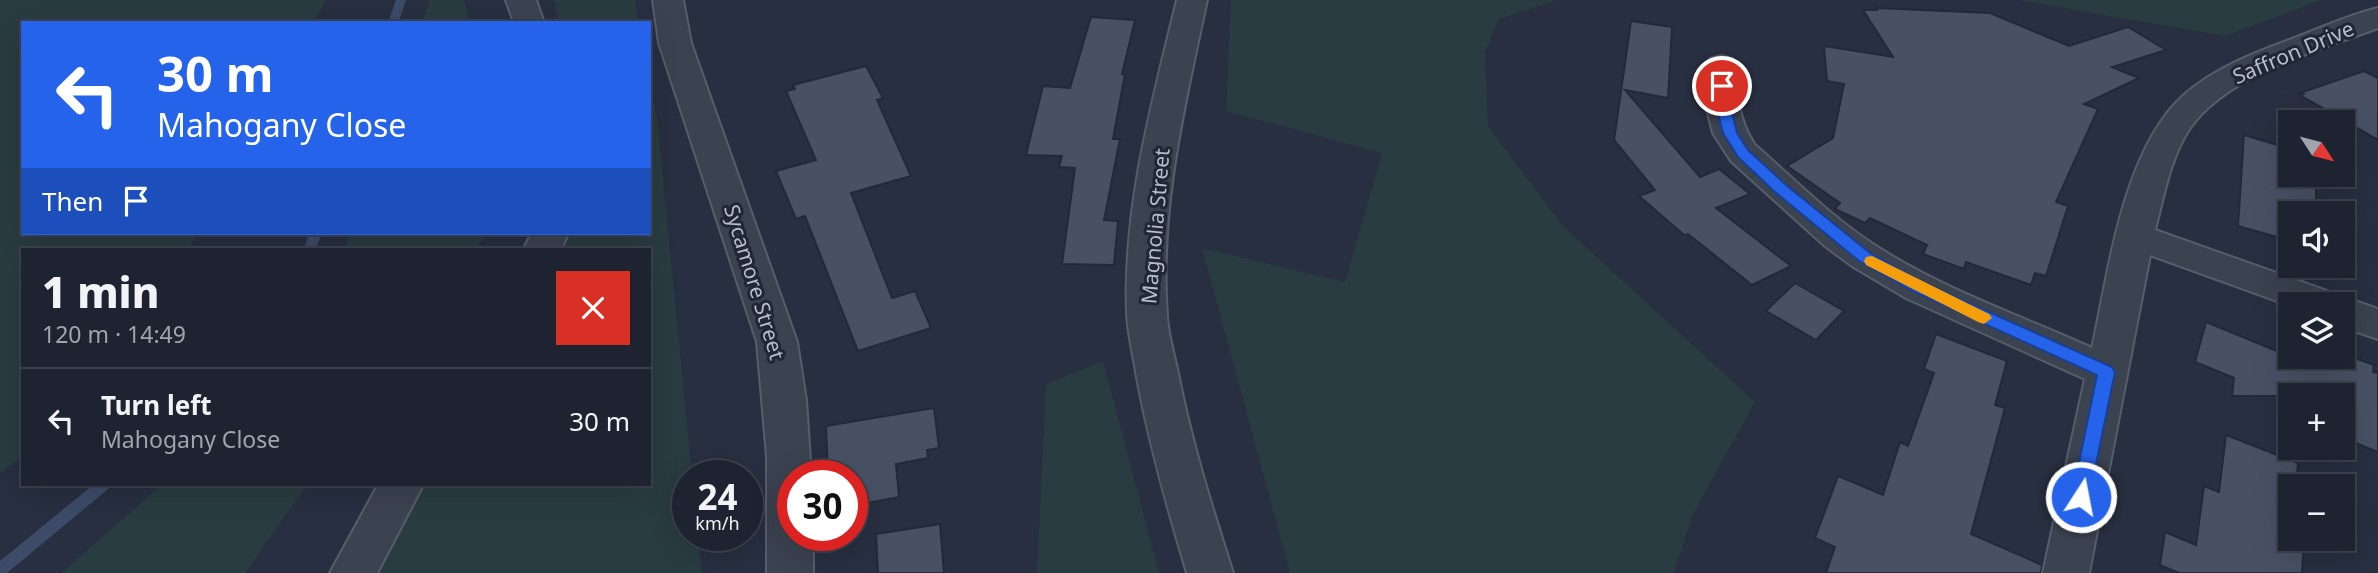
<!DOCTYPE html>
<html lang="en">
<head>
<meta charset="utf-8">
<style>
  body { margin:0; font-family:"Noto Sans",sans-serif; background:#2a2f3c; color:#f1f3f6; height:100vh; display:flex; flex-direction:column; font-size:26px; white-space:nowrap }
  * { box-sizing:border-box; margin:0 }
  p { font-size:23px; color:#a0a4ab }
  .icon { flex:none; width:38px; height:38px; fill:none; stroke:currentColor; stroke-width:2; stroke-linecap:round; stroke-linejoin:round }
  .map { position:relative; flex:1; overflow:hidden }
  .drawer { position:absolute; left:21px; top:248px; width:630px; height:238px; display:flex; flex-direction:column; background:#1d2330; border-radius:0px; box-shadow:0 7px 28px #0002,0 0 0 2px #3b404c }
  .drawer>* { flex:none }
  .top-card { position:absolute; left:21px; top:21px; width:630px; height:214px; border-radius:0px; box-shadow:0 7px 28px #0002,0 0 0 2px #3b404c; background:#2563eb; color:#fff; overflow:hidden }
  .needle { width:46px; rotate:126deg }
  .fabs { position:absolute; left:2278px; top:110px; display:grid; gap:14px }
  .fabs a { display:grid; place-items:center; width:77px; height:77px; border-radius:0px; background:#1d2330; box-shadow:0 7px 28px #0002,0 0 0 2px #3b404c; font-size:35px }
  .speed { position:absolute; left:672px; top:460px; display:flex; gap:14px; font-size:35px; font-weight:700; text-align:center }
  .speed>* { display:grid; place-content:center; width:91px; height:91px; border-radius:50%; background:#1d2330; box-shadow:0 7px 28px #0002,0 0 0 2px #3b404c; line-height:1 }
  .speed small { font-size:18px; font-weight:400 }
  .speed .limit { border:10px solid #d22; background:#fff; color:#111 }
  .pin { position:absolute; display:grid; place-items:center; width:60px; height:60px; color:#fff; margin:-30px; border:4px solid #fff; border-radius:50%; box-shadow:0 2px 7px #0007 }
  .me { position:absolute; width:77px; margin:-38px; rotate:11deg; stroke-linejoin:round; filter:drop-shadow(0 0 5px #0008) }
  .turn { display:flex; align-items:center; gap:24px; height:147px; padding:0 21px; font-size:32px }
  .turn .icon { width:91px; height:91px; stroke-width:2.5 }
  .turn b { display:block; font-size:49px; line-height:60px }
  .then { display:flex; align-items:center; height:66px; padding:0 21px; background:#0003; gap:14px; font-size:26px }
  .round { display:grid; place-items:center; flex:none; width:74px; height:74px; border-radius:0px; background:#2a2f3c }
  .headline { display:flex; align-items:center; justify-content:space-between; height:119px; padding:0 21px }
  h1 { font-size:42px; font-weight:800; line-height:52px }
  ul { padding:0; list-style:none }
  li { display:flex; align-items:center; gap:21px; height:105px; padding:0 21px; border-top:2px solid #3b404c }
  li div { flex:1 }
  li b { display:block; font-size:26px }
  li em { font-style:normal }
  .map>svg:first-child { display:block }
  .green { fill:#293c41 }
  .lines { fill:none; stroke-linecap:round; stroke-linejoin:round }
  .stream { fill:#3d4b68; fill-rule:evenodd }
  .building { fill:#485164; stroke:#222938; stroke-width:2 }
  .minor-casing { stroke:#565d6b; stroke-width:4 }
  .minor { fill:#3b4250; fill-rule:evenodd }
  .route { fill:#2563eb; stroke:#184099; stroke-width:2 }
  .slow { fill:#f59e0b }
  .labels { text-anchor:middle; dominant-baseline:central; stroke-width:6; stroke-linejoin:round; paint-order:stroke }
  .street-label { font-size:21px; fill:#b8bdcb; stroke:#202736 }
</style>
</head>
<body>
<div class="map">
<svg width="2378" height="573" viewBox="0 0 2378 573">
  <rect width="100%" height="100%" fill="#272f40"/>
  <g class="green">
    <path d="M0 0H326L313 23H23V233H198L188 250H23V456L0 473Z"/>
    <path d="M430 0H464L470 23H422Z"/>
    <path d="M554 0H635L639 23H559Z"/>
    <path d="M1231 0H1558L1499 19 1485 53 1488 126 1563 226 1755 402 1692 516 1674 573H1290L1202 248 1345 282 1382 153 1226 111Z"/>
    <path d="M2018 0H2321L2225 36Z"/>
    <path d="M649 77 658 127 692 476H688V536H698L702 573H374L410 485H649V250H555L566 233H649Z"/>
    <path d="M350 233H487L475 250H344Z"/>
    <path d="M1103 361 1159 573H1037L1046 384Z"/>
    <path d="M162 485H307L245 573H61Z"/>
  </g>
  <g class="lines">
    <g class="stream">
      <path d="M396 0H406L398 23H388Z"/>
      <path d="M310 233H322L315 250H303Z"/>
      <path d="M93 485H110L108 489 7 573H0V561Z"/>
    </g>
  </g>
  <g class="building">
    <path d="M1876 8 1990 13 2069 46 2128 27 2166 50 2112 67 2139 78 2084 104 2098 109 2056 202 2068 206 2046 276 2035 273 2031 285 1966 262 1964 269 1923 254 1927 245 1870 218 1865 223 1835 209 1840 203 1787 166 1833 138 1844 84 1827 81 1824 46 1893 57 1863 10H1877Z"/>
    <path d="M1091 17 1135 20 1122 74H1125L1113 139H1120L1104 220 1118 221 1114 265 1062 264 1075 168 1059 167 1062 156 1026 155 1043 86 1070 88Z"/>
    <path d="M1631 21 1672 27 1668 98 1625 90 1700 177 1719 169 1750 194 1716 208 1791 266 1752 285 1688 234 1684 235 1639 196 1655 190 1614 140Z"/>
    <path d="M866 66 883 98 877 100 911 176 851 193 892 298 915 291 931 328 858 351 805 216 796 219 776 171 816 160 786 91 795 89 793 85Z"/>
    <path d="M2364 71 2378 78V140L2300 95 2303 94 2300 93Z"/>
    <path d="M2244 135 2291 149V175H2316V214H2291V241L2238 226Z"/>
    <path d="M1795 283 1844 311 1816 340 1766 311Z"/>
    <path d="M2206 322 2291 357H2352L2374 365 2373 372 2378 373V452L2343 438V396H2232L2234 378 2195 362Z"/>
    <path d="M1936 334 2007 361 1995 405 2005 408 1971 534 2042 565 2041 573H1826L1835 547 1815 538 1838 476 1883 495 1900 442 1908 446 1934 373 1924 369Z"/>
    <path d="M934 408 939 448 927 450 928 458 896 464 899 497 852 506V476H828L826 426Z"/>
    <path d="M2226 435 2298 463 2296 486H2291V539H2304L2302 573H2179L2160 565 2165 532 2196 545 2204 486 2219 492Z"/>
    <path d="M940 524 944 573H878L876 534Z"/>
  </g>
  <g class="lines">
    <g class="minor-casing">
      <g id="minor">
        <path d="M506 0H536L544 23H514Z"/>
        <path d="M653 0H683L691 43 797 342 806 400 811 476H793V536H813V573H767V457L757 342 659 43Z"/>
        <path d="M1177 0H1207C1185 104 1159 209 1167 316 1168 335 1174 354 1178 373 1191 441 1212 507 1233 573H1187C1167 507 1148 440 1136 372 1133 353 1128 334 1127 314 1123 207 1152 103 1177 0Z"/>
        <path d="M2378 8V28C2319 50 2228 74 2190 128 2170 158 2164 196 2155 230L2378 309V339L2343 327V304L2291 306 2150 255 2089 573H2043L2085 379 1906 298 1852 266 1825 246 1731 161 1713 133 1706 105 1705 66 1710 59 1721 56 1732 59C1741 72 1738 89 1739 103 1741 119 1747 133 1755 145 1795 180 1834 220 1879 248 1945 290 2021 316 2092 348 2109 271 2123 149 2184 95 2215 68 2254 53 2292 39 2321 28 2349 15 2378 8Z"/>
        <path d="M532 233H568L561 250H523Z"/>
        <path d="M378 485H423L377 573H330Z"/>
      </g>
    </g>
    <use href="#minor" class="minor"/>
  </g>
  <path class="route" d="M1722 82 1729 86 1730 105 1737 133 1748 150 1786 185 1870 253 1926 284 2112 367 2115 372 2088 503 2081 505 2075 503 2072 497 2097 375 1915 292 1859 261 1775 192 1738 157 1723 133 1716 105 1715 86Z"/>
  <path class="slow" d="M1872 256 1989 314 1992 318 1984 324 1978 322 1866 265 1864 261 1866 257Z"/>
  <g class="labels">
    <g class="street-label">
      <text transform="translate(2293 52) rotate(-23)">Saffron Drive</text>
      <text transform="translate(1155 226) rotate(-85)">Magnolia Street</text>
      <text transform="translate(755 282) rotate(73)">Sycamore Street</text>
    </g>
  </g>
</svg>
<div class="fabs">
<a><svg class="needle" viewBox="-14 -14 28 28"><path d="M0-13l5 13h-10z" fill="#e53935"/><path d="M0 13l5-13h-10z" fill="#a0a4ab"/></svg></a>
<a><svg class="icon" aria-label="sound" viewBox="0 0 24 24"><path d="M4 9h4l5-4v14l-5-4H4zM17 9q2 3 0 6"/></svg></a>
<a><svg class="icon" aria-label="layers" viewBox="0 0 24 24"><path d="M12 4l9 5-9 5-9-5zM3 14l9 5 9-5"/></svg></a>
<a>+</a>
<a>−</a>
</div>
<div class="speed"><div>24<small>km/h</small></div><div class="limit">30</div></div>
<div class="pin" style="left:1722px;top:86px;background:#d93025"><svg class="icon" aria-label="arrive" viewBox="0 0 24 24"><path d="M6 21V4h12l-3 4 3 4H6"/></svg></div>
<svg class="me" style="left:2081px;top:497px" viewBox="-20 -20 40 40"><circle r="17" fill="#2563eb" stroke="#fff" stroke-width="3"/><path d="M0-11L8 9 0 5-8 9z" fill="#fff"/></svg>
<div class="top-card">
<div class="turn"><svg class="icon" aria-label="left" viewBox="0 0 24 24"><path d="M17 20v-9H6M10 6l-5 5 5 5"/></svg><div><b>30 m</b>Mahogany Close</div></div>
<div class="then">Then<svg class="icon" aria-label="arrive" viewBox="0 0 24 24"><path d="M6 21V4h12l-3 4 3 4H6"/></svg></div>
</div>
<section class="drawer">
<div class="headline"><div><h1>1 min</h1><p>120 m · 14:49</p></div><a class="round" style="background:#d93025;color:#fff"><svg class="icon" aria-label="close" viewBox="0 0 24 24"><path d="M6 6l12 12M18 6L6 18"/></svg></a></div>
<ul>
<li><svg class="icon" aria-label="left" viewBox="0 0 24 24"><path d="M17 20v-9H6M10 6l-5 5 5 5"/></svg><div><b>Turn left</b><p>Mahogany Close</p></div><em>30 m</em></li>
</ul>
</section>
</div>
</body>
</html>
